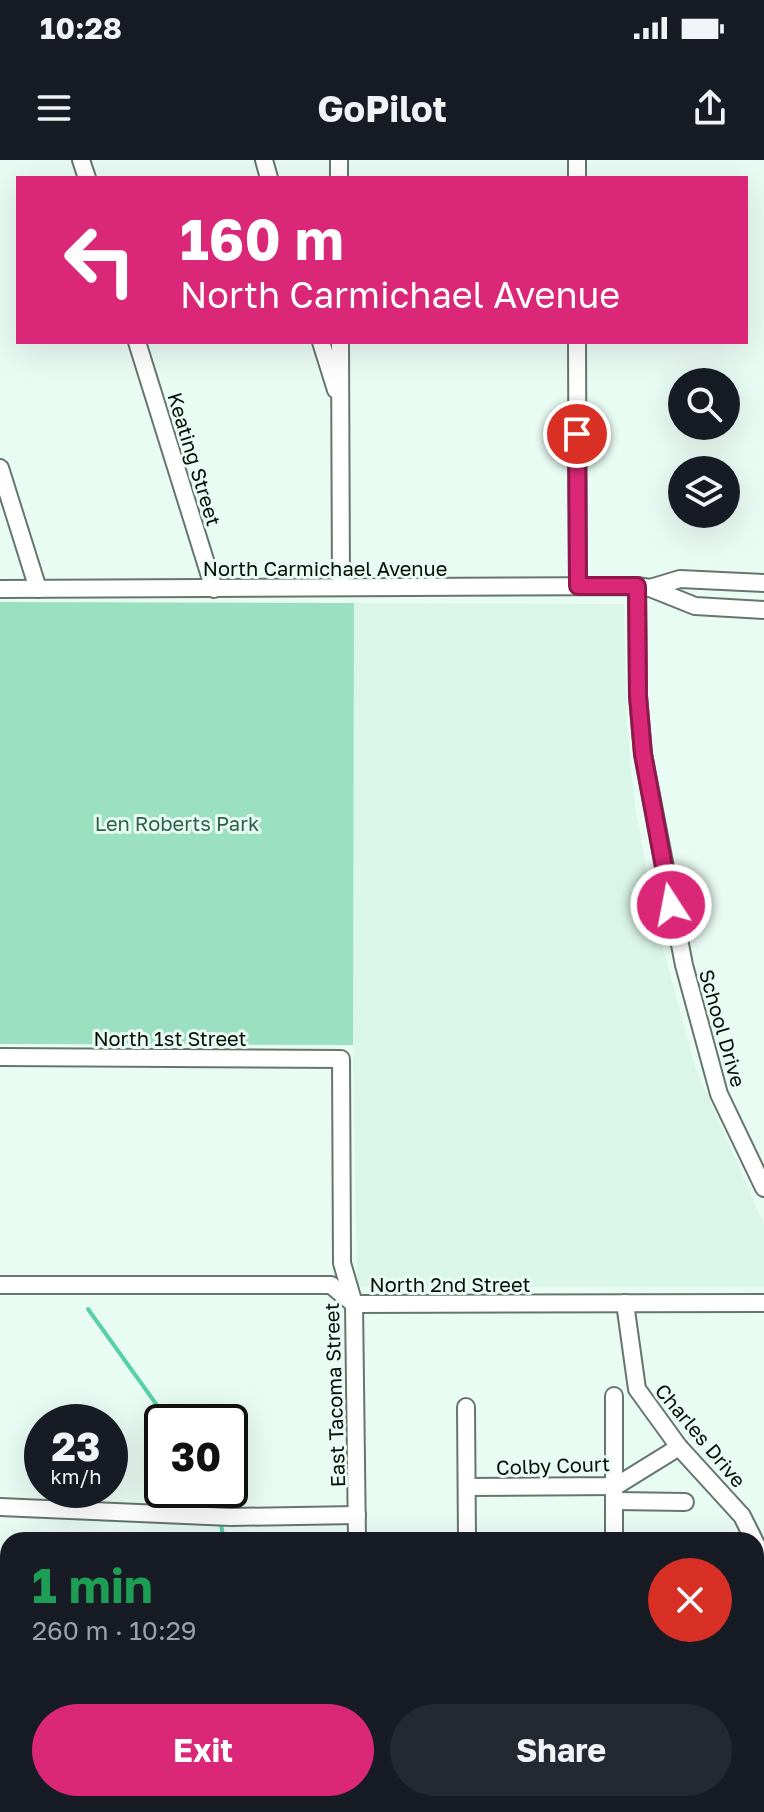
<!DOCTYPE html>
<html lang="en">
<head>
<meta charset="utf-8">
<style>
  body { margin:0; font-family:"Golos Text",sans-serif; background:#242831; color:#f1f3f6; height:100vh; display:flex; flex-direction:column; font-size:30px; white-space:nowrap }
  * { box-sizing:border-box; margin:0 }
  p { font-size:26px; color:#9ea1a6 }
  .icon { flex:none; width:44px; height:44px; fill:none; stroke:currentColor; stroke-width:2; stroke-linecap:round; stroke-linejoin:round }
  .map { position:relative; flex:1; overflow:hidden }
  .panel { position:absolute; left:0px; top:1372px; width:764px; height:280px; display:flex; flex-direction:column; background:#171b24; border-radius:24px 24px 0 0; box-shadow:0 8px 32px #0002 }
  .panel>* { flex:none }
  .guide { position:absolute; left:16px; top:16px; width:732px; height:168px; border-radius:0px; box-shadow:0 8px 32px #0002; background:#db2777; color:#fff; overflow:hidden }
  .fabs { position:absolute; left:668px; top:208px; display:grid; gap:16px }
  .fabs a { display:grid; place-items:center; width:72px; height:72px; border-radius:50%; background:#171b24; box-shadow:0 8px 32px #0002; font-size:40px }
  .speed { position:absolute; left:24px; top:1244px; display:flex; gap:16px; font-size:40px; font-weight:700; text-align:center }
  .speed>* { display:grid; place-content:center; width:104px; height:104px; border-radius:50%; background:#171b24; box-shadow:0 8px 32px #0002; line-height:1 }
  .speed small { font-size:20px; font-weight:400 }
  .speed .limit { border:4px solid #111; border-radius:12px; background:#fff; color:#111 }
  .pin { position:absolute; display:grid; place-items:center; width:68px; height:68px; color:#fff; margin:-34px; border:4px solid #fff; border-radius:50%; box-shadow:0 2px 8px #0007 }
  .me { position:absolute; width:88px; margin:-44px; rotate:349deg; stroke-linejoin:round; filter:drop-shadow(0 0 6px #0008) }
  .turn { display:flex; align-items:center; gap:28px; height:168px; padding:0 32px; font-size:36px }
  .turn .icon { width:104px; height:104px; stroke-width:2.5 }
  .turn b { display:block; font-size:56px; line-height:68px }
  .round { display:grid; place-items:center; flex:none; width:84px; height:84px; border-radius:42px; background:#242831 }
  .overview { display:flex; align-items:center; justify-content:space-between; height:136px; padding:0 32px }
  h1 { font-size:48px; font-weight:700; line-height:60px; color:#1e9e55 }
  .action { display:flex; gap:16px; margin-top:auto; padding:16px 32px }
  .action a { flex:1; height:92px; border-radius:48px; background:#db2777; color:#fff; font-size:32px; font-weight:700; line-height:92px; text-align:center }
  .action a+a { background:#242831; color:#f1f3f6 }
  .status { display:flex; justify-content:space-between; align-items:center; height:56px; padding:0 40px; background:#171b24; direction:ltr }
  .status svg { height:22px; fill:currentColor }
  header { display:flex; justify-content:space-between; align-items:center; height:104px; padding:0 32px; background:#171b24; font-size:36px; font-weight:700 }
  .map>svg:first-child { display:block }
  .built { fill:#daf6e8 }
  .green { fill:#9ae0c1 }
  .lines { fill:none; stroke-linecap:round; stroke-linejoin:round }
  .stream { stroke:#58d2a4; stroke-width:4 }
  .minor-casing { stroke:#65766e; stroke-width:20 }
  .minor { stroke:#fff; stroke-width:16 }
  .route-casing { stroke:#8e194d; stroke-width:20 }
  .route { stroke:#db2777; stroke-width:14 }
  .labels { text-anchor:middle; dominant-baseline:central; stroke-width:6; stroke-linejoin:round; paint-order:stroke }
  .street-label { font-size:20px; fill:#070d0a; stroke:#e9fcf3 }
  .park-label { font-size:20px; fill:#2f604c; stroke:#e9fcf3 }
</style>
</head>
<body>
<div class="status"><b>10:28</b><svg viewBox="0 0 49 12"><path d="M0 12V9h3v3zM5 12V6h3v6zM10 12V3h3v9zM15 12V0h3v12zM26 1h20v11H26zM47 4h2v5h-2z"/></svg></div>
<header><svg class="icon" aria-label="menu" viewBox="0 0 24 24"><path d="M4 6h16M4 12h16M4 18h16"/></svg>GoPilot<svg class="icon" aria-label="share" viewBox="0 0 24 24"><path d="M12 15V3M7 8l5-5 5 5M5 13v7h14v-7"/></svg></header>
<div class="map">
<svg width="764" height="1652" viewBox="0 0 764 1652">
  <rect width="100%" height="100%" fill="#e9fcf3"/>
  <path class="built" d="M354 443 624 444 626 553 635 647 656 762 695 906 764 1065V1127H357L353 885Z"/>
  <path class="green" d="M0 442 354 443 353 885 0 884Z"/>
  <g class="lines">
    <g class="stream">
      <path d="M88 1149 169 1262"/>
      <path d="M215 1330 219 1351"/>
      <path d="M220 1360 224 1380"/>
      <path d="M214 1652 217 1644"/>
    </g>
    <g class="minor-casing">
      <g id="minor">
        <path d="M81 0 87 18"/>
        <path d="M264 0 269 18"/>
        <path d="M339 0V18"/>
        <path d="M577 0V18"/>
        <path d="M137 182 214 429"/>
        <path d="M321 182 336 230"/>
        <path d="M340 182 341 427"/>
        <path d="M577 182 578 426"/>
        <path d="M0 308 38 429"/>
        <path d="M637 426 638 536 643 594 684 805 719 934 764 1028"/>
        <path d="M650 428 680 419 764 423"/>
        <path d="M0 429 637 426 650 428 695 446 764 450"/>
        <path d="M0 897 341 899 342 1103 354 1144 357 1380"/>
        <path d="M0 1125H331L354 1144 764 1143"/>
        <path d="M625 1143 637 1229 679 1287 742 1356 754 1380"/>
        <path d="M614 1236V1380"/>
        <path d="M466 1247 467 1380"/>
        <path d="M467 1327 616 1326 679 1287"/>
        <path d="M616 1341 685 1342"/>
        <path d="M0 1347 231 1357 357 1355"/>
        <path d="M756 1384 763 1399 764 1420"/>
        <path d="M0 1533H8"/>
        <path d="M357 1652V1644"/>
      </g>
    </g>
    <use href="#minor" class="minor"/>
  </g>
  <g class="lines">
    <g class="route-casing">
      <path id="route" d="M577 274 578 426H637L638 536 643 594 671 745"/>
    </g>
    <use href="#route" class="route"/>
  </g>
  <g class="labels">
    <g class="street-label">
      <text transform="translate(195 299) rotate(73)">Keating Street</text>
      <text x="325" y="408">North Carmichael Avenue</text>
      <text transform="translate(723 868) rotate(74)">School Drive</text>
      <text x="170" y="878">North 1st Street</text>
      <text x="450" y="1124">North 2nd Street</text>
      <text transform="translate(334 1235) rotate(-92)">East Tacoma Street</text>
      <text transform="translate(701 1275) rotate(50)">Charles Drive</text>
      <text transform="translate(553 1305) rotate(-2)">Colby Court</text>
    </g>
    <g class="park-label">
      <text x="177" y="663">Len Roberts Park</text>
    </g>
  </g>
</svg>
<div class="fabs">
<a><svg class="icon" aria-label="search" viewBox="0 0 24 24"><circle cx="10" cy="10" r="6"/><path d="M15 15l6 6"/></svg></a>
<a><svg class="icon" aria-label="layers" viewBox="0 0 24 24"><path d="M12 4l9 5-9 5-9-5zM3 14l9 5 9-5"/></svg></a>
</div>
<div class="speed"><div>23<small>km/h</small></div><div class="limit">30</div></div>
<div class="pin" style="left:577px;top:274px;background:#d93025"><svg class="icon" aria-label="arrive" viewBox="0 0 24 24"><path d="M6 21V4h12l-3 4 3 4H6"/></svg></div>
<svg class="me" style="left:671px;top:745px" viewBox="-20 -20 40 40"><circle r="17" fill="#db2777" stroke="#fff" stroke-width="3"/><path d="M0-11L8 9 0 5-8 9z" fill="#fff"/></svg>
<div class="guide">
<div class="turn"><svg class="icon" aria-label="left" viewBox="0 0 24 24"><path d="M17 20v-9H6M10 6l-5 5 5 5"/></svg><div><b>160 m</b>North Carmichael Avenue</div></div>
</div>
<section class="panel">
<div class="overview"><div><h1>1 min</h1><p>260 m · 10:29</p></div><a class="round" style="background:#d93025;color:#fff"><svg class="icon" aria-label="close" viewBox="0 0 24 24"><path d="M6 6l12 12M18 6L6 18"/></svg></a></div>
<div class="action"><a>Exit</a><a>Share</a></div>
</section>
</div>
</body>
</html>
